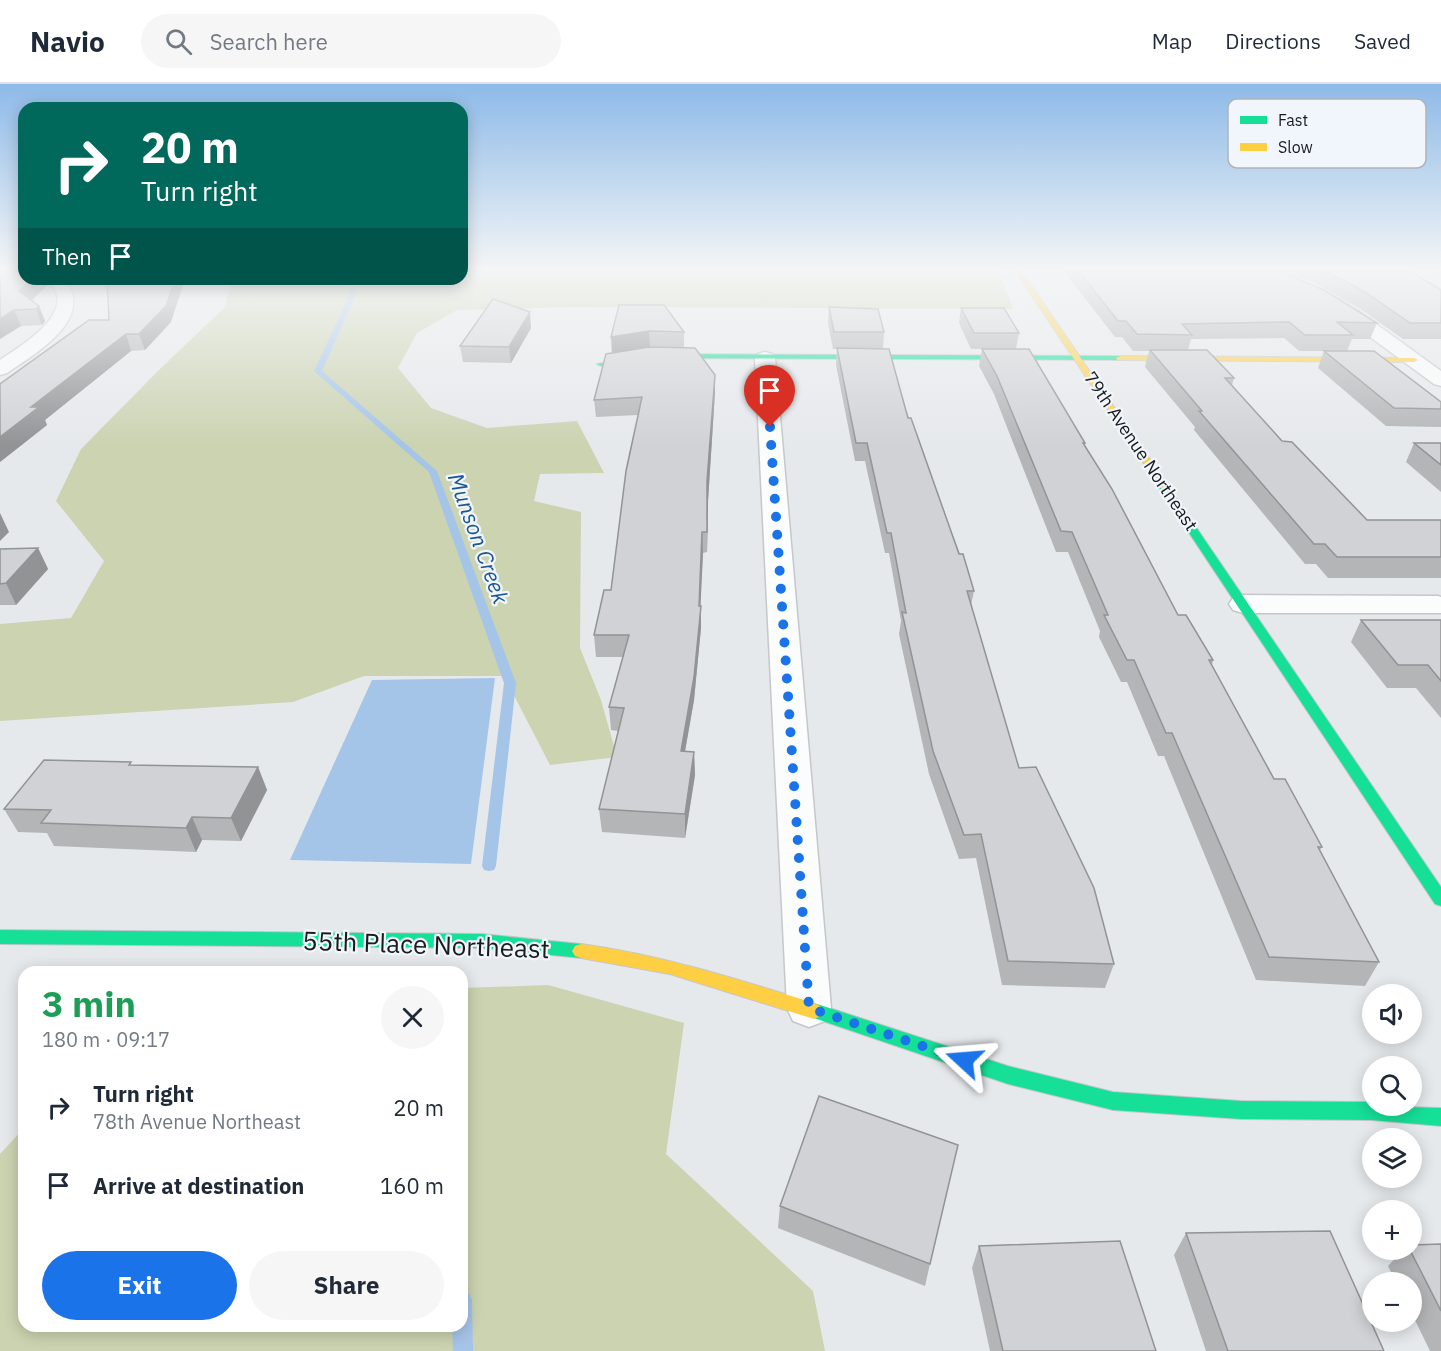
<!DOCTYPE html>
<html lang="en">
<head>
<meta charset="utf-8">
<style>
  body { margin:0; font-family:"IBM Plex Sans",sans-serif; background:#f6f6f7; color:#1f2937; height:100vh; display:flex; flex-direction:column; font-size:22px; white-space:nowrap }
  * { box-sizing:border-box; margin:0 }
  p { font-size:20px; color:#747a83 }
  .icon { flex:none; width:33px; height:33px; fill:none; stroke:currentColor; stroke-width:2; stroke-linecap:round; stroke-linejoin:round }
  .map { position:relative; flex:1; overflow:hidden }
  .sheet { position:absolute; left:18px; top:882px; width:450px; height:366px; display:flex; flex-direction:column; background:#fff; border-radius:18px; box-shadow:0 3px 15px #0003 }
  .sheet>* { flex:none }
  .top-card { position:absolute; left:18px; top:18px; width:450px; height:183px; border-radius:18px; box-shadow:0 3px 15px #0003; background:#00695c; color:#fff; overflow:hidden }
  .controls { position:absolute; left:1362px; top:900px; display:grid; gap:12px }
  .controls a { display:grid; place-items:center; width:60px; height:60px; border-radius:50%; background:#fff; box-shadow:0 3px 15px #0003; font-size:30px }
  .pin { position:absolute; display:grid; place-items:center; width:51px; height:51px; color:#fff; margin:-62px -26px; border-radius:50% 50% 50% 0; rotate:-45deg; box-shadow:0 0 6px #0007 }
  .pin .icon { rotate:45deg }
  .me { position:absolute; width:66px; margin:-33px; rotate:289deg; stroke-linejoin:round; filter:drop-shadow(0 0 4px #0008) }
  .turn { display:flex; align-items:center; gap:21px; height:126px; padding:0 24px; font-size:27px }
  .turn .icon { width:78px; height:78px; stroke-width:2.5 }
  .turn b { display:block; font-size:42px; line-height:51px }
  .then { display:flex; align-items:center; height:57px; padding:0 24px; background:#0003; gap:12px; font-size:22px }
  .round { display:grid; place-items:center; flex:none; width:63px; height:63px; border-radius:32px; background:#f6f6f7 }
  .head { display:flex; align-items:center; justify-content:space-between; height:102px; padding:0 24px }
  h1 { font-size:36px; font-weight:700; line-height:45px; color:#1e9e55 }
  .cta { display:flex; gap:12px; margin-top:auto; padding:12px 24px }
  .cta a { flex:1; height:69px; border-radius:36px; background:#1a73e8; color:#fff; font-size:24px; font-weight:700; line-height:69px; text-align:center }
  .cta a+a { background:#f6f6f7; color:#1f2937 }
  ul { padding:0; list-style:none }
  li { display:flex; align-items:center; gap:18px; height:78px; padding:0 24px }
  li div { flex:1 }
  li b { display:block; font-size:22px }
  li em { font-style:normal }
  header { display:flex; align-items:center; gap:36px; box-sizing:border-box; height:84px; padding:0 30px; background:#fff; border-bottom:2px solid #e0e1e3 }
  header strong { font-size:28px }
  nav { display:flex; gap:33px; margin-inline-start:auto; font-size:21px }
  .search { width:420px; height:54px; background:#f6f6f7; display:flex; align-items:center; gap:15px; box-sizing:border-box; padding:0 21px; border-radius:33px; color:#747a83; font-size:22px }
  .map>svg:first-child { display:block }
  .green { fill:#cbd3b1 }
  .water { fill:#a4c4e8 }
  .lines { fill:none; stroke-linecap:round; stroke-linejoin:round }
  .stream { fill:#a4c4e8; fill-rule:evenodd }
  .street-casing { stroke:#c5c7ca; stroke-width:3 }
  .fast-casing { stroke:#c5c7ca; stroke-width:2 }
  .slow-casing { stroke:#c5c7ca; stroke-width:2 }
  .street { fill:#fbfcfc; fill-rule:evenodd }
  .fast { fill:#16e098; fill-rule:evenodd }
  .slow { fill:#ffcf43; fill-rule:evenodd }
  .wall { fill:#b3b5b7 }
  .shaded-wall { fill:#929395 }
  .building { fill:#d0d2d5; stroke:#929395; stroke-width:1.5 }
  .route { stroke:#1a73e8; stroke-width:10; stroke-dasharray:0 18 }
  .labels { text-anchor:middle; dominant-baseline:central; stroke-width:4.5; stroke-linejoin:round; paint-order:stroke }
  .far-street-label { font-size:18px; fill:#191b1d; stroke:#f1f5fc }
  .water-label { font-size:22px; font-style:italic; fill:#1b5694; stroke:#f1f5fc }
  .near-street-label { font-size:26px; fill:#191b1d; stroke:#f1f5fc }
  .key { fill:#f1f5fc; stroke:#b0b4b9; stroke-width:1.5 }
  .key-label { font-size:16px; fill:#191b1d }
</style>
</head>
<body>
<header>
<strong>Navio</strong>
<div class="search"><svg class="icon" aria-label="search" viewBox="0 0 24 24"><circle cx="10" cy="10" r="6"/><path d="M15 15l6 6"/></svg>Search here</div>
<nav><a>Map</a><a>Directions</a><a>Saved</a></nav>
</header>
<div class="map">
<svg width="1441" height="1267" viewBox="0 0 1441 1267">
  <rect width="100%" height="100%" fill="#e6e9ec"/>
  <g class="green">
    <path d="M462 185H998L1013 225 574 223 457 226 417 249 398 284 431 324 487 344 577 337 604 389 540 390 534 417 581 428 580 564 601 616 617 673 550 681 504 592H364L293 618 0 637V540L71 534 104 477 56 417 81 365 159 286 225 223 232 195H462Z"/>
    <path d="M548 901 684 939 666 1070 813 1207 825 1267H0V1070L24 1044V1242H462V904Z"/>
  </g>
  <path class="water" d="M495 594 471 780 290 776 372 596Z"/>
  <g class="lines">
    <g class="stream">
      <path d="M346 195H352L356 210 322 287 437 387 516 599 496 782 494 786 489 787 484 786 482 782 504 599 429 388 314 287 350 210Z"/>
      <path d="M462 1206 469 1209 472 1216 473 1267H453L452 1242H462Z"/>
    </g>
    <g class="street-casing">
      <g id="street">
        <path d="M44 195 66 197C94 236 35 270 7 289L0 291V276C18 264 72 232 54 204 52 200 47 199 44 195Z"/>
        <path d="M1337 215 1343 216 1441 287V302L1434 300 1331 224 1328 220 1331 216Z"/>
        <path d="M765 268 772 270 775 274 831 924 825 937 809 943 793 937 787 924 755 274 758 270Z"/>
        <path d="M1243 511 1438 512 1441 513V529H1243L1233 526 1229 520 1233 514Z"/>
      </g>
    </g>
    <g class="fast-casing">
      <g id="fast">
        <path d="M650 270 1120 272 1124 274 1120 276 650 274 601 282 597 280Z"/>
        <path d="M1163 399 1168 402 1441 803V822L1435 820 1158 402Z"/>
        <path d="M0 846 482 850 581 860 587 862 590 867 587 872 581 874 482 864 0 860Z"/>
        <path d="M814 919 1008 982 1113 1008 1241 1017 1371 1018 1372 1022 1441 1024V1042L1371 1036 1241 1035 1113 1026 1008 1000 808 932 805 927 808 922Z"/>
      </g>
    </g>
    <g class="slow-casing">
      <g id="slow">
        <path d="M1014 185H1020L1168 402 1166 404H1160Z"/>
        <path d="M1120 272 1414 274 1418 276 1414 278 1117 276 1116 274Z"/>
        <path d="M581 860C661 871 737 895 814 919L820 922 823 927 820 932 814 935 670 890 581 874 575 872 572 867 575 862Z"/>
      </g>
    </g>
    <use href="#street" class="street"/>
    <use href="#fast" class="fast"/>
    <use href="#slow" class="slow"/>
  </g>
  <g class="wall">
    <path d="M1062 185H1407L1441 206V255H1403L1359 224 1313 198 1277 186 1377 239 1370 255H1352L1347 267 1441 318V343L1386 342 1318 284 1324 267H1299L1284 254 1191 255 1188 266 1234 294 1232 301 1282 357 1367 436H1441V494H1328L1316 480H1305L1194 346 1195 343 1145 283 1149 267H1133L1122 253H1115Z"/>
    <path d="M24 195H45L48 201 32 216 39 222 45 237 42 241 21 242 0 255Z"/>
    <path d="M619 221 684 248V264L715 291V308L708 417 707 468 703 469 700 522 701 544 694 616 685 667 694 668 695 691 685 754 602 748 599 725 618 647 611 646 609 623 623 573H596L594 551 611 506 638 331 596 333 594 316 612 269Z"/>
    <path d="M829 223 884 248 883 265 974 507 971 521 1019 684 1114 880 1105 904 1002 901 976 774 959 775 929 690 899 550 901 537 889 469H885L865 377H855L836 281 837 265H833L828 239Z"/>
    <path d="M961 224 1019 249 1016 265 1085 359 1084 362 1178 531 1213 576 1212 581 1274 695 1322 763 1320 766 1379 878 1365 902 1256 896 1164 672H1158L1127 598H1121L1099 553 1100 547 1068 468H1056L994 310 979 282 982 265H971L959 239Z"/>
    <path d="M109 236 171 238 145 266 131 267 45 336 47 341 0 378Z"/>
    <path d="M531 244 511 279 463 278 460 262Z"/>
    <path d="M1414 359H1441V408L1406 378Z"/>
    <path d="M38 464 48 485 16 521H0V465Z"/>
    <path d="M1361 536H1441V634L1416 604H1387L1351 558Z"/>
    <path d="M133 681 258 683 267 706 241 757 202 756 196 768 54 762 47 749 18 748 4 725Z"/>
    <path d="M780 1122 930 1180 925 1202 778 1144Z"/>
    <path d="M1186 1149 1384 1267H1206L1174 1171Z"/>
    <path d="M1441 1160V1267H1430L1412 1230V1198H1396L1388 1182 1403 1166H1412Z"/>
    <path d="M979 1162 1156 1267H990L972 1184Z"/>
  </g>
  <g class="shaded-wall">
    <path d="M33 195H45L48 201 25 222 19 207Z"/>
    <path d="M175 195H185L171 238 145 266 139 250Z"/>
    <path d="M39 222 45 237 42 241 36 225Z"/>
    <path d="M14 226 21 242 0 255V235Z"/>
    <path d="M530 228 531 244 511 279 509 263Z"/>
    <path d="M649 247 650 264 612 270 611 253Z"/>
    <path d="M126 250 131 267 45 336 47 341 0 378V353L31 323Z"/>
    <path d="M715 291V308L708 417 707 468V397Z"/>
    <path d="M0 429 9 448 0 457Z"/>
    <path d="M702 448 703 469 700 533 701 522V544L694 616 681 690V667L699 522Z"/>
    <path d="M38 464 48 485 16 521 6 499Z"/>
    <path d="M694 668 695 691 685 754V730Z"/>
    <path d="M258 683 267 706 241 757 231 734Z"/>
    <path d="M192 733 202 756 196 768 186 744Z"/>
  </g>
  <g class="building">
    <path d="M0 185H24V195H33L19 207 39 222 36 225 14 226 0 235Z"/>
    <path d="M1077 185H1274L1324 206 1377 239 1337 238 1353 251H1305L1289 238 1182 240 1192 251 1137 250 1126 237H1118Z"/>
    <path d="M1322 185H1407L1441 206V239H1410L1365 208Z"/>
    <path d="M107 195H175L166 222 139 250H126L31 323H39L0 353V300L89 236H109Z"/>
    <path d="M493 215 530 228 509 263 460 262Z"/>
    <path d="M619 221H664L684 248 649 247 611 253Z"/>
    <path d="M829 223 878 225 884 248H834Z"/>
    <path d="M961 224H1004L1019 249H974Z"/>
    <path d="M649 263 695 264 715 291 707 397V448H702L699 522H701L694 593 681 667 694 668 685 730 599 725 624 624 609 623 629 551H594L604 506H611L626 387 642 313 594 316 606 270Z"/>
    <path d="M837 264 889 265 908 334H911L959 470H963L974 507H967L1019 684 1036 683 1094 804 1114 880 1008 877 981 750 964 751 933 667 902 528 906 529 891 449H887L867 359H856Z"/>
    <path d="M982 265H1029L1085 359H1083L1112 405 1178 531H1186L1213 576H1209L1274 695H1285L1322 763H1318L1379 878 1269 873 1172 649H1166L1134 576H1127L1104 531H1108L1072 448 1061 447 997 292Z"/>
    <path d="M1150 266H1207L1234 294H1225L1282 357 1292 358 1367 436H1441V473H1337L1325 460H1314L1199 327H1202Z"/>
    <path d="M1324 267H1374L1441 318V325L1394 324Z"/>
    <path d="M1414 359H1441V381Z"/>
    <path d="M38 464 6 499 0 500V465Z"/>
    <path d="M1361 536H1441V597L1428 581H1398Z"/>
    <path d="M44 676 131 678 129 681 258 683 231 734 192 733 186 744 41 739 51 726 4 725Z"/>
    <path d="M819 1012 958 1061 930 1180 780 1122Z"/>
    <path d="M1330 1147 1384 1267H1228L1186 1149Z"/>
    <path d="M1120 1157 1156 1267H1003L979 1162Z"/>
    <path d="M1441 1160V1227L1410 1166H1412V1161Z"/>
  </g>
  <linearGradient id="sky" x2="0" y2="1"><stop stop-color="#8dbae8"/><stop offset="0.51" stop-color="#f4f5f6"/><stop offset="1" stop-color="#f4f5f6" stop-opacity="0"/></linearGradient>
  <rect width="1441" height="362" fill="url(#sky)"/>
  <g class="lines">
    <path class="route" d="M770 343 809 924 964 976"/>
  </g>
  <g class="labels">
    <g class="far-street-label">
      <text transform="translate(1141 367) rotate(56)">79th Avenue Northeast</text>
    </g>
    <g class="water-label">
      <text transform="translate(479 454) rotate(70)">Munson Creek</text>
    </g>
    <g class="near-street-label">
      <text transform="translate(426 860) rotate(2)">55th Place Northeast</text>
    </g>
  </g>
  <rect x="1228" y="15" width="198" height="69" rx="9" class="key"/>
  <rect x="1240" y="32" width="27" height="8" fill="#16e098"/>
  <rect x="1240" y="59" width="27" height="8" fill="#ffcf43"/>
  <g class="key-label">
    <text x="1278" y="42">Fast</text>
    <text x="1278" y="69">Slow</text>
  </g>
</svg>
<div class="controls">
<a><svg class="icon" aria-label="sound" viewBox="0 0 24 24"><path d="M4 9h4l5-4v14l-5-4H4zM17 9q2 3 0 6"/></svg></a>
<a><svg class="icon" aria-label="search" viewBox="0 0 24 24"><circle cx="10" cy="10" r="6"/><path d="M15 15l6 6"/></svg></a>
<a><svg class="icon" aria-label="layers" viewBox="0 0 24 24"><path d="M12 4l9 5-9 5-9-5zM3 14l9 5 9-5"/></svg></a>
<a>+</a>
<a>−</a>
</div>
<div class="pin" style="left:770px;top:343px;background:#d93025"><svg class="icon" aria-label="arrive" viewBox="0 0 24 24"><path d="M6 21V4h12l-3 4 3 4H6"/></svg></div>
<svg class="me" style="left:964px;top:976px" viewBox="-20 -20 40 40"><path d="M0-17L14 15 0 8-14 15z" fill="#1a73e8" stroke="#fff" stroke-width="4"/></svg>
<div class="top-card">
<div class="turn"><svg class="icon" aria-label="right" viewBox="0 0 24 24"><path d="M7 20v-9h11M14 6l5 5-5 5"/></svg><div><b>20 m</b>Turn right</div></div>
<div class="then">Then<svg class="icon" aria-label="arrive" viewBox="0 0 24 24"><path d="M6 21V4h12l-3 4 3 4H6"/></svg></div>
</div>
<section class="sheet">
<div class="head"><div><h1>3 min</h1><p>180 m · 09:17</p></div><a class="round"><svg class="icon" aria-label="close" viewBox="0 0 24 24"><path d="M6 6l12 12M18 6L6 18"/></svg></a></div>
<ul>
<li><svg class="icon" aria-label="right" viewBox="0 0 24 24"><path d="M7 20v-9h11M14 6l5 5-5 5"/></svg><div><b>Turn right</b><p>78th Avenue Northeast</p></div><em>20 m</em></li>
<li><svg class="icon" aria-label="arrive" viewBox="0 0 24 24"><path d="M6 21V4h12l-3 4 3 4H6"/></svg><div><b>Arrive at destination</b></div><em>160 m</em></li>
</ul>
<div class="cta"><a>Exit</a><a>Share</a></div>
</section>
</div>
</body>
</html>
